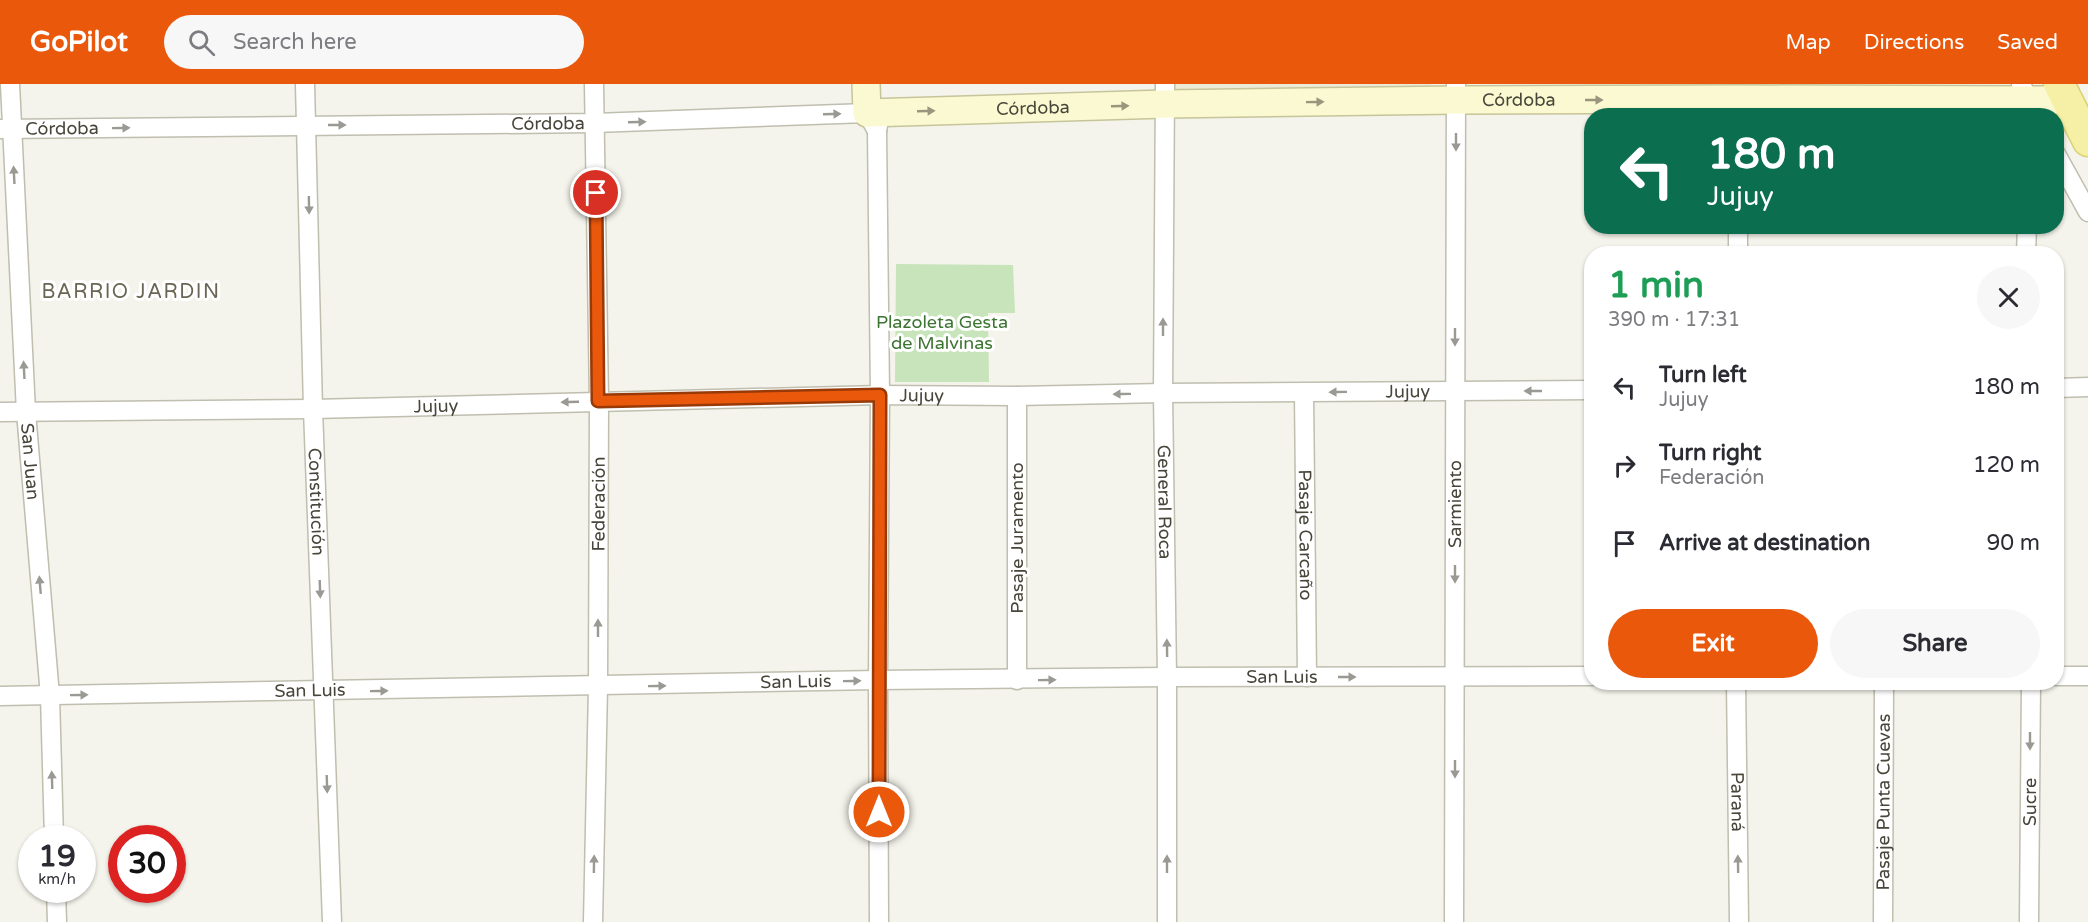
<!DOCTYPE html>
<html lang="en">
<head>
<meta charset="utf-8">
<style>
  body { margin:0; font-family:"Varela Round",sans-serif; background:#f7f7f7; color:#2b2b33; height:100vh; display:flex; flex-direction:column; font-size:22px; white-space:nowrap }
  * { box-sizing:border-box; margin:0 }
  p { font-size:20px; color:#7c7c81 }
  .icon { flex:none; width:33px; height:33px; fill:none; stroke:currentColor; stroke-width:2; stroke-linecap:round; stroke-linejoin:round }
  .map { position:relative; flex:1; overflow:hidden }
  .sheet { position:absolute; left:1584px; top:162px; width:480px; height:444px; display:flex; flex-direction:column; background:#fff; border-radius:24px; box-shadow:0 2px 4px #0004 }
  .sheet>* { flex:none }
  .hud { position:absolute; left:1584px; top:24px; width:480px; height:126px; border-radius:24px; box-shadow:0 2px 4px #0004; background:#0b6e4f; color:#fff; overflow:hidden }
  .speed { position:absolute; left:18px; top:741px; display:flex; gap:12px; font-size:30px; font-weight:700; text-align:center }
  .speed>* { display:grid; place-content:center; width:78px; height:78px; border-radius:50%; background:#fff; box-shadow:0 2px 4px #0004; line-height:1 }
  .speed small { font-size:15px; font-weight:400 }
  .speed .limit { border:9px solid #d22; background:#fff; color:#111 }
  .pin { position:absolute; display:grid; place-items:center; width:51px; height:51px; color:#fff; margin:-26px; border:3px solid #fff; border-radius:50%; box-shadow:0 2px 6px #0007 }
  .me { position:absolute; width:66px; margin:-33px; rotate:0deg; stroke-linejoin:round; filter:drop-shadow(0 0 4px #0008) }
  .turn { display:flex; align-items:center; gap:21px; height:126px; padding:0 24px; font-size:27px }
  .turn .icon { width:78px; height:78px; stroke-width:2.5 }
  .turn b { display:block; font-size:42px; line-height:51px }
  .round { display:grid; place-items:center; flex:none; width:63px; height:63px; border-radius:32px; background:#f7f7f7 }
  .head { display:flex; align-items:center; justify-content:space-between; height:102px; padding:0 24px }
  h1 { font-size:36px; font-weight:800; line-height:45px; color:#1e9e55 }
  .button { display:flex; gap:12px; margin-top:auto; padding:12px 24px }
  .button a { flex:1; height:69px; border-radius:36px; background:#ea580c; color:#fff; font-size:24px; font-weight:800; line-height:69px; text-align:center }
  .button a+a { background:#f7f7f7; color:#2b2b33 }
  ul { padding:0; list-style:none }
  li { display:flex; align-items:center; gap:18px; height:78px; padding:0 24px }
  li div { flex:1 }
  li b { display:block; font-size:22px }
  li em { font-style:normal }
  header { display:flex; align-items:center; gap:36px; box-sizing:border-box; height:84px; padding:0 30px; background:#ea580c; color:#fff }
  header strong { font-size:28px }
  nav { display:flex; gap:33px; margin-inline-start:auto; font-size:21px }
  .search { width:420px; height:54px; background:#f7f7f7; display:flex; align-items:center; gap:15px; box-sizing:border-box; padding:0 21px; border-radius:33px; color:#7c7c81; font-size:22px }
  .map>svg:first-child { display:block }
  .education { fill:#ecebd8 }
  .green { fill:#c7e4ba }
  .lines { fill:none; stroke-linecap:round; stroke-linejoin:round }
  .street-casing { stroke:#bfbeaf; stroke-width:21 }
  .secondary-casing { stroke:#c6c599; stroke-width:30 }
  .primary-casing { stroke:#d9d276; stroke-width:33 }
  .street { stroke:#fff; stroke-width:18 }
  .secondary { stroke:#faf9d1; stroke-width:27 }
  .primary { stroke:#f5f0a5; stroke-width:30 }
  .oneway { fill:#98977e }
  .oneway2 { fill:#9a9993 }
  .route-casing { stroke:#983908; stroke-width:15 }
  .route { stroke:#ea580c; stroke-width:10 }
  .labels { text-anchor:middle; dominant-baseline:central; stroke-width:6; stroke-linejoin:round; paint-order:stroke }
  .street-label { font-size:18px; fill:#48463a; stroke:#fff }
  .park-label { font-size:18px; fill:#3c7532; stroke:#fff }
  .neighbourhood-label { font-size:20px; letter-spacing:1.5px; fill:#6a6653; stroke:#fff }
</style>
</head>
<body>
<header>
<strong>GoPilot</strong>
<div class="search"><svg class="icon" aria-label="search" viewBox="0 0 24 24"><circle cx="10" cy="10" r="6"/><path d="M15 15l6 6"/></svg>Search here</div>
<nav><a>Map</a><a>Directions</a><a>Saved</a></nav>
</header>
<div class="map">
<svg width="2088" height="838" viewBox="0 0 2088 838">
  <rect width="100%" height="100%" fill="#f4f4ec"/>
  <path class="education" d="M1173 0H1431V4L1173 5Z"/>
  <path class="green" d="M896 180 1013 181 1015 229H988L989 298H895Z"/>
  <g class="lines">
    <g class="street-casing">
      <g id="street">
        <path id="s1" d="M10 0 26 328 50 612 54 754"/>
        <path id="s2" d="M305 0 313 325 332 838"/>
        <path id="s3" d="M1165 0 1163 309 1167 593V838"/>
        <path d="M2021 0 2036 32"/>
        <path id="s4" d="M0 45 595 39 867 29 877 47"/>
        <path d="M2056 70 2088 128"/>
        <path d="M1738 170V142"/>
        <path d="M2026 170 2027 142"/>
        <path d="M2056 304 2088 303"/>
        <path id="s5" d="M1304 309 1307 593"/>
        <path d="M1017 312V596"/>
        <path id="s6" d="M0 328 313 325 880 311 1017 312 1163 309 1592 306"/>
        <path d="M2056 592H2088"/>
        <path id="s7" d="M1736 598 1739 838"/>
        <path id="s8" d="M0 612 878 596 1167 593 1592 592"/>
        <path d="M56 806 57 838"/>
        <path id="s9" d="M593 838 598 603 599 317 594 0"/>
        <path d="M879 838 878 596 880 311 877 47 879 36"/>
        <path id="s10" d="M1454 838 1456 0"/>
        <path id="s11" d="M1883 838 1884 598"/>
        <path id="s12" d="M2029 838 2031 598"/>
      </g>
    </g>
    <g class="secondary-casing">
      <g id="secondary">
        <path id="s13" d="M866 0 867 29 1165 20 1456 16 1738 15 2067 16"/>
      </g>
    </g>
    <g class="primary-casing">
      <path id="primary" d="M2059 0 2088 57"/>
    </g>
    <use href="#street" class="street"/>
    <use href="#secondary" class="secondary"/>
    <use href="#primary" class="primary"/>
  </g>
  <defs><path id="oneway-solid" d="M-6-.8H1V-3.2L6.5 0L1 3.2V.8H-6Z" transform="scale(1.5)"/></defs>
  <g class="oneway">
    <use href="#oneway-solid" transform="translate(1594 16)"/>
    <use href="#oneway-solid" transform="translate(1315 18) rotate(-1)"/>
    <use href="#oneway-solid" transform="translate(1120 22) rotate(-2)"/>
    <use href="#oneway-solid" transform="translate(926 27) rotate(-2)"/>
  </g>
  <g class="oneway2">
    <use href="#oneway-solid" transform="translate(832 30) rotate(-2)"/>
    <use href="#oneway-solid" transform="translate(637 38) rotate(-2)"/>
    <use href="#oneway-solid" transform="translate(337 41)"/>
    <use href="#oneway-solid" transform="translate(121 44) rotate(-1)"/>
    <use href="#oneway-solid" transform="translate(1456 58) rotate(90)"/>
    <use href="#oneway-solid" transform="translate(14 91) rotate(-93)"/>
    <use href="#oneway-solid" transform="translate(309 121) rotate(89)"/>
    <use href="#oneway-solid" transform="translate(1163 243) rotate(-90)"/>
    <use href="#oneway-solid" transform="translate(1455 253) rotate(90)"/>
    <use href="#oneway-solid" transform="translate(24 286) rotate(-93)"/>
    <use href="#oneway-solid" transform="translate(1533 307) rotate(180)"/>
    <use href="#oneway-solid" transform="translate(1338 308) rotate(179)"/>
    <use href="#oneway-solid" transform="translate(1122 310) rotate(179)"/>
    <use href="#oneway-solid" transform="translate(570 318) rotate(178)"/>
    <use href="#oneway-solid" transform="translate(1455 490) rotate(90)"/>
    <use href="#oneway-solid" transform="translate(40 501) rotate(-95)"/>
    <use href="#oneway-solid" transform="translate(320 505) rotate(88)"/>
    <use href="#oneway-solid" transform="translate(598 544) rotate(-90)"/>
    <use href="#oneway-solid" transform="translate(1167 564) rotate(-91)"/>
    <use href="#oneway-solid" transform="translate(1347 593)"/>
    <use href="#oneway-solid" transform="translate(1047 596) rotate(-1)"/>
    <use href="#oneway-solid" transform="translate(852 597) rotate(-1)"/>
    <use href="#oneway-solid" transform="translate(657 602) rotate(-1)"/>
    <use href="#oneway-solid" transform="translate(379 607) rotate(-1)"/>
    <use href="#oneway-solid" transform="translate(79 611) rotate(-1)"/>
    <use href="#oneway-solid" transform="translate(2030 657) rotate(90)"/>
    <use href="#oneway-solid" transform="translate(1455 685) rotate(90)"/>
    <use href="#oneway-solid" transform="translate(52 696) rotate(-92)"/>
    <use href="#oneway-solid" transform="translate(327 700) rotate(88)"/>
    <use href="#oneway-solid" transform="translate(594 780) rotate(-89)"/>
    <use href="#oneway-solid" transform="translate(1167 780) rotate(-90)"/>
    <use href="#oneway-solid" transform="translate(1738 780) rotate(-91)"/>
  </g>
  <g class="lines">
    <g class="route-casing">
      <path id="route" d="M596 109 598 317 880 311 879 728"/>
    </g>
    <use href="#route" class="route"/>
  </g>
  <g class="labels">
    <g class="street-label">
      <text stroke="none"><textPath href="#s13" startOffset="681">Córdoba</textPath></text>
      <text stroke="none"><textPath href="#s13" startOffset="195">Córdoba</textPath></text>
      <text stroke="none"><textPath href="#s4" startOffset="548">Córdoba</textPath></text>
      <text stroke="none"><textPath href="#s4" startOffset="62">Córdoba</textPath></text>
      <text stroke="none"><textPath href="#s6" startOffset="1408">Jujuy</textPath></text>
      <text stroke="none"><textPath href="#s6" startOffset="922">Jujuy</textPath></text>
      <text stroke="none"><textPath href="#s6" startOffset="436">Jujuy</textPath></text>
      <text stroke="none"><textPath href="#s1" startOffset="378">San Juan</textPath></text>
      <text stroke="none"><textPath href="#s2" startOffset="418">Constitución</textPath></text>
      <text stroke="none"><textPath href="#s9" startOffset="418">Federación</textPath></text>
      <text stroke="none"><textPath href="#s3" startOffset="418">General Roca</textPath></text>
      <text stroke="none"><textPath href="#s10" startOffset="418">Sarmiento</textPath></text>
      <text stroke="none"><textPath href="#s5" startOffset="142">Pasaje Carcaño</textPath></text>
      <text transform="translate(1017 454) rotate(-90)">Pasaje Juramento</text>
      <text stroke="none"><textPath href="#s8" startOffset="1282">San Luis</textPath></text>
      <text stroke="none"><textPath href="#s8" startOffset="796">San Luis</textPath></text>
      <text stroke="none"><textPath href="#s8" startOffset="310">San Luis</textPath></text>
      <text stroke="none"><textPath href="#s7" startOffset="120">Paraná</textPath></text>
      <text stroke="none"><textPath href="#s11" startOffset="120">Pasaje Punta Cuevas</textPath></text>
      <text stroke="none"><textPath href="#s12" startOffset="120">Sucre</textPath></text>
    </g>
    <g class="park-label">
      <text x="942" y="238">Plazoleta Gesta<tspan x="942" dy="21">de Malvinas</tspan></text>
    </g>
    <g class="neighbourhood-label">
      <text x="131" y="208">BARRIO JARDIN</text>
    </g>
  </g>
</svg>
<div class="speed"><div>19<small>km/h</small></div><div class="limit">30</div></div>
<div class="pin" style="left:596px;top:109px;background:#d93025"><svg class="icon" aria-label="arrive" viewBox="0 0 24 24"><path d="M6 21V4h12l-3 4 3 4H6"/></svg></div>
<svg class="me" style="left:879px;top:728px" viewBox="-20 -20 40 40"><circle r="17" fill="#ea580c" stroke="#fff" stroke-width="3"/><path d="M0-11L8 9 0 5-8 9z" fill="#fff"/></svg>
<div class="hud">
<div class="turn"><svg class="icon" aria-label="left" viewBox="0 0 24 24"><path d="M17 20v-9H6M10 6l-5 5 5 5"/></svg><div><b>180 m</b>Jujuy</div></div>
</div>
<section class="sheet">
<div class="head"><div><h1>1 min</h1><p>390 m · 17:31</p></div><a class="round"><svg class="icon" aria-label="close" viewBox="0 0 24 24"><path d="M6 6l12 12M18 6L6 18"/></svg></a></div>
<ul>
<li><svg class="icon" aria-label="left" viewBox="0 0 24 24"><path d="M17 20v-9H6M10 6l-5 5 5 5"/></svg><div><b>Turn left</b><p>Jujuy</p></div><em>180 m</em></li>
<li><svg class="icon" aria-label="right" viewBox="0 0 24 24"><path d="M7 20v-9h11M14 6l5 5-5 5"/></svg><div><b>Turn right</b><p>Federación</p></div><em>120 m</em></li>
<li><svg class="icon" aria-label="arrive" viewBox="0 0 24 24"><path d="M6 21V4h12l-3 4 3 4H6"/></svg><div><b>Arrive at destination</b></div><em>90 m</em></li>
</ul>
<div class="button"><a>Exit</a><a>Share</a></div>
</section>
</div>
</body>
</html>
